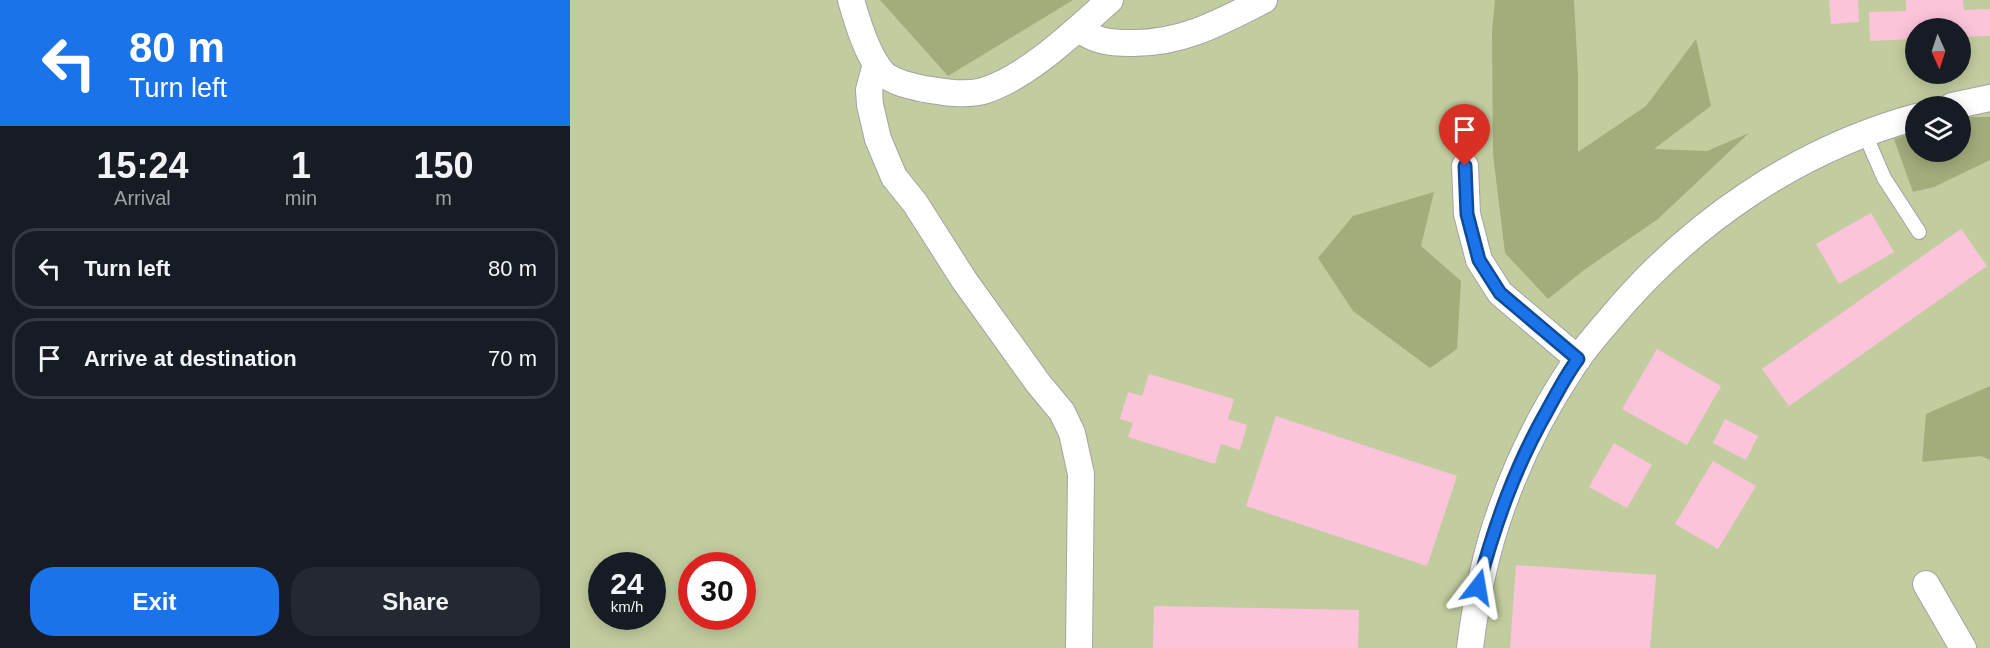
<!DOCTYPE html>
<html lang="en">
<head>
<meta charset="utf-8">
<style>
  body { margin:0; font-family:Arial,sans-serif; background:#242831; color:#f1f3f6; height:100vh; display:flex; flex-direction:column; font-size:22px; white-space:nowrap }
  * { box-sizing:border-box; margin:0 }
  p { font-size:20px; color:#9ea1a6 }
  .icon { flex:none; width:33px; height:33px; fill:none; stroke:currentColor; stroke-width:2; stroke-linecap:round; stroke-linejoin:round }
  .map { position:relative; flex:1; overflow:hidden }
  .side { display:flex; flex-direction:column; background:#171b24; width:570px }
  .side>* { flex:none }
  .hud { background:#1a73e8; color:#fff; overflow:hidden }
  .needle { width:39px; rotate:177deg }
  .controls { position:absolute; left:1335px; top:18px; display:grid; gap:12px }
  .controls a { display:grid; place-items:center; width:66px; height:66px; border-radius:50%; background:#171b24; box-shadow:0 3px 15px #0003; font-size:30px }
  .speed { position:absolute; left:18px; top:552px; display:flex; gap:12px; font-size:30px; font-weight:700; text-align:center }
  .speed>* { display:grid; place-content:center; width:78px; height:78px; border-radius:50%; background:#171b24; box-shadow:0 3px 15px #0003; line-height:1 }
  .speed small { font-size:15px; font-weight:400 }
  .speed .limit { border:9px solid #d22; background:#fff; color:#111 }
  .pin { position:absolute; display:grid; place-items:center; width:51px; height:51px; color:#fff; margin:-62px -26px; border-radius:50% 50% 50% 0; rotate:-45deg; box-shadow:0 0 6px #0007 }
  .pin .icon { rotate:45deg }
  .me { position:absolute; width:66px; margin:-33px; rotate:14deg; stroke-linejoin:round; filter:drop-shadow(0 0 4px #0008) }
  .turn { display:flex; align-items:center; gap:21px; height:126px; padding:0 30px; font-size:27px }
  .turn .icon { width:78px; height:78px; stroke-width:2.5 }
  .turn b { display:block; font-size:42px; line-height:51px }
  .eta { display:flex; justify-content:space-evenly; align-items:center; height:102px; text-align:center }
  .eta b { font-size:36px; font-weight:800; line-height:42px }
  .cta { display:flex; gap:12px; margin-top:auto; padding:12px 30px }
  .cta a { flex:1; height:69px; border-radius:24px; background:#1a73e8; color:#fff; font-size:24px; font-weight:800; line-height:69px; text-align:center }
  .cta a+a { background:#242831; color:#f1f3f6 }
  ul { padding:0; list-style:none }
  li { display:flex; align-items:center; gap:18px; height:81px; margin:0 12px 9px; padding:0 18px; border:3px solid #363941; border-radius:24px }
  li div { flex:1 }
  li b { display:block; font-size:22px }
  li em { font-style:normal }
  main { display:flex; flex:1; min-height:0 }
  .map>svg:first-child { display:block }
  .green { fill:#c2cd9f; fill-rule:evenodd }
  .forest { fill:#a2ad7c }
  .building { fill:#fcc4da }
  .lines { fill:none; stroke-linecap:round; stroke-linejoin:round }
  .service-casing { stroke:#a7a1a3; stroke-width:16 }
  .minor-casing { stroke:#a7a1a3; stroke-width:28 }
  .service { stroke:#fff; stroke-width:14 }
  .minor { stroke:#fff; stroke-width:26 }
  .route-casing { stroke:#114b97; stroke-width:15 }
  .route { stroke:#1a73e8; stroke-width:10 }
</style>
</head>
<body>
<main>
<section class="side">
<div class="hud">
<div class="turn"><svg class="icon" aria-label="left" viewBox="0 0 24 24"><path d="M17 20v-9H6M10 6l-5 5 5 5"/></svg><div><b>80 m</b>Turn left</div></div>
</div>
<div class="eta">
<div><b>15:24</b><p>Arrival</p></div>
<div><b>1</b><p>min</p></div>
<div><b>150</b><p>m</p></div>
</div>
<ul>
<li><svg class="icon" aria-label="left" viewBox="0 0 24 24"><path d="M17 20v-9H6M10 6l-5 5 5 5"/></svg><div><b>Turn left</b></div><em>80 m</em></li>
<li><svg class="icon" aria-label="arrive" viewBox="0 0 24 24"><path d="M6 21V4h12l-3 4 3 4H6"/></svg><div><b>Arrive at destination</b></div><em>70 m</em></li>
</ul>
<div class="cta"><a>Exit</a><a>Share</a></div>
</section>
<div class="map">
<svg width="1420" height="648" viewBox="0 0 1420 648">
  <rect width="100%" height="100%" fill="#f1eaed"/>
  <path class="green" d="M0 0H1420V648H0ZM1346 28H1390V74H1346ZM1346 106H1390V152H1346ZM32 566H82V616H32ZM122 566H172V616H122Z"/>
  <g class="forest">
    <path d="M310 0H503L378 76Z"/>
    <path d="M925 0H1004L1008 74V152L1076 106 1126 39 1141 106 1084 149 1137 151 1179 133 1088 219 1014 270 978 299 935 253 923 154 922 32Z"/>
    <path d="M1391 117H1420V160L1364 187 1343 192 1324 139 1345 132 1346 152H1390Z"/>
    <path d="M864 192 851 246 891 281 887 349 860 368 783 311 748 258 783 216Z"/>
    <path d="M1420 386V460L1411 456 1352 462 1356 414Z"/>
  </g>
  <g class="building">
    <path d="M1259 0H1288L1289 22 1261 24Z"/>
    <path d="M1336 0H1393L1394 10 1420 9V36L1390 37V28H1346V39L1300 41 1299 12 1336 11Z"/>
    <path d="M1301 213 1324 252 1269 284 1246 244Z"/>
    <path d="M1391 229 1417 266 1219 406 1192 369Z"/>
    <path d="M1087 349 1151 386 1117 445 1052 409Z"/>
    <path d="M579 374 664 399 658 419 677 425 670 450 651 444 645 464 558 437 563 423 550 419 558 392 572 396Z"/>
    <path d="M706 416 887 476 857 566 676 506Z"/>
    <path d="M1155 419 1188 436 1176 460 1143 443Z"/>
    <path d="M1044 443 1082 465 1057 508 1019 487Z"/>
    <path d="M1143 461 1186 486 1148 549 1105 524Z"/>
    <path d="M946 565 1086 575 1080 648H940Z"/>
    <path d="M584 606 789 610 788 648H583Z"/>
  </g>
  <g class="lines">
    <g class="service-casing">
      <path id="service" d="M1295 134 1314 178 1349 232"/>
    </g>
    <g class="minor-casing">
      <g id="minor">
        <path d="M281 0C287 21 297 55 312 72 321 82 340 86 354 89 373 92 394 96 413 91 457 78 506 30 540 0"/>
        <path d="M508 29C526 41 538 43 560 43 611 44 649 23 694 0"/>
        <path d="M306 64 299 90 300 105 308 139 324 177 345 203 394 280 468 383 492 412 502 433 511 474 509 648"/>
        <path d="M1382 106 1420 98"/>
        <path d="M895 166 897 214 909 260 930 293 1008 359"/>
        <path d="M1356 584 1393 648"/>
        <path d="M900 648C906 600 915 553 932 507 949 459 973 411 1001 369 1012 351 1026 335 1040 319 1119 224 1226 150 1346 117"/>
      </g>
    </g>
    <use href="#service" class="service"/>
    <use href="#minor" class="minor"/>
  </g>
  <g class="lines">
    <g class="route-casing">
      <path id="route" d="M895 166 897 214 909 260 930 293 1008 359C996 375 987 393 977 411 945 467 925 524 908 587"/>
    </g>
    <use href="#route" class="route"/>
  </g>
</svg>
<div class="controls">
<a><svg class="needle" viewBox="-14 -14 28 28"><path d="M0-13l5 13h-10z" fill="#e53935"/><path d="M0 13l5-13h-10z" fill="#9ea1a6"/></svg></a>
<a><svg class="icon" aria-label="layers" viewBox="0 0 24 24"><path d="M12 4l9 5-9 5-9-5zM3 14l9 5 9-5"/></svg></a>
</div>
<div class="speed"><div>24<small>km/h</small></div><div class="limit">30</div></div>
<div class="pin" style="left:895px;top:166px;background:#d93025"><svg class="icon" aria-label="arrive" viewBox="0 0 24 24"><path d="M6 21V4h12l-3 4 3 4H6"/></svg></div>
<svg class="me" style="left:908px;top:587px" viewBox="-20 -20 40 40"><path d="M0-17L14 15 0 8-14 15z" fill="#1a73e8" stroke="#fff" stroke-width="4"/></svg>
</div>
</main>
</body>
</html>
